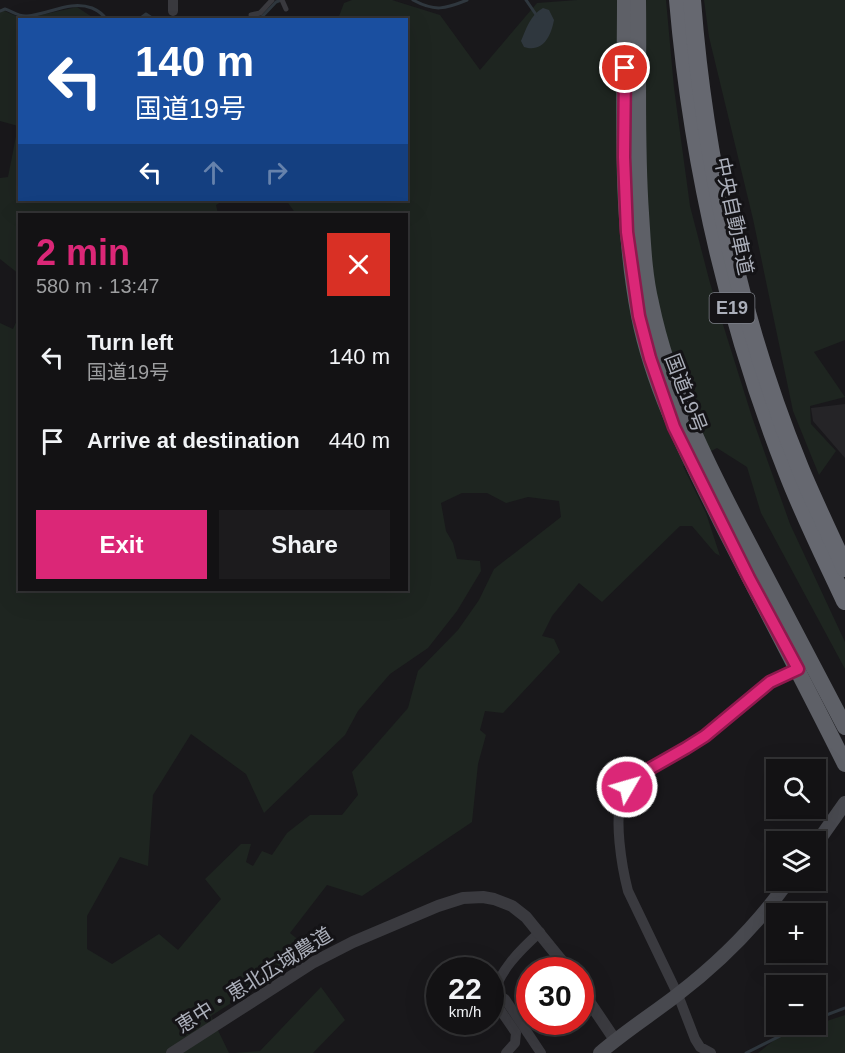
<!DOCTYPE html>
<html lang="en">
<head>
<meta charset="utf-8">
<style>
  body { margin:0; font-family:Arial,"Noto Sans JP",sans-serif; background:#1c1b1d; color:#f1f3f6; height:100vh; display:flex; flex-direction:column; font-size:22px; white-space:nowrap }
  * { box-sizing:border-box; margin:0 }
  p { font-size:20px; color:#9d9ea0 }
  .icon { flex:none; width:33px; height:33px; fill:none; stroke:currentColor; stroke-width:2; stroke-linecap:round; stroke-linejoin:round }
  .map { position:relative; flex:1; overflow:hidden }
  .side { position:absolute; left:18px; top:213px; width:390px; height:378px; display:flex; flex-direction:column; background:#131214; border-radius:0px; box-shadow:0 6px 24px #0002,0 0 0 2px #323234 }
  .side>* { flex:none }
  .top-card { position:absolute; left:18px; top:18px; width:390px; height:183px; border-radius:0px; box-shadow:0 6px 24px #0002,0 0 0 2px #323234; background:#1a4fa0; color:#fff; overflow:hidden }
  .tools { position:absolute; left:766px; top:759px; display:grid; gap:12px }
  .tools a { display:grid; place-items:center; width:60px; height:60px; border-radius:0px; background:#131214; box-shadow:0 6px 24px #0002,0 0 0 2px #323234; font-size:30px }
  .speed { position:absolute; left:426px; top:957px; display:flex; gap:12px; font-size:30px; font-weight:700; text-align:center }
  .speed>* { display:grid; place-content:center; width:78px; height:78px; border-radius:50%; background:#131214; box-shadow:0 6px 24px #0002,0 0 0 2px #323234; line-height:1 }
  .speed small { font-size:15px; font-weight:400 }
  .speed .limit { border:9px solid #d22; background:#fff; color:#111 }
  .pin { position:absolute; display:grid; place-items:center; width:51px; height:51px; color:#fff; margin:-26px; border:3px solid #fff; border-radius:50%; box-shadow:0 2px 6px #0007 }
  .me { position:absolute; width:66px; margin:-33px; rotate:52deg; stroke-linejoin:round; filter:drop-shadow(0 0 4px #0008) }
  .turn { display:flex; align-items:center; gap:21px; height:126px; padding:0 18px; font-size:27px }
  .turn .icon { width:78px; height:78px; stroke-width:2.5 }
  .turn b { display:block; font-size:42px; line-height:51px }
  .lanes { display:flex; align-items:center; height:57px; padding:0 18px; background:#0003; justify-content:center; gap:30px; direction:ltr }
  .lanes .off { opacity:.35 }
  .round { display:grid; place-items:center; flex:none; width:63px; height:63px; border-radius:0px; background:#1c1b1d }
  .head { display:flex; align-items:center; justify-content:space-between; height:102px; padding:0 18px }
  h1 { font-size:36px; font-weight:700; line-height:45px; color:#db2777 }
  .cta { display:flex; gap:12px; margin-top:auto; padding:12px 18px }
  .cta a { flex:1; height:69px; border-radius:0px; background:#db2777; color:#fff; font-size:24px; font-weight:700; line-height:69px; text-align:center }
  .cta a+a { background:#1c1b1d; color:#f1f3f6 }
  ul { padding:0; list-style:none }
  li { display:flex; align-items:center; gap:18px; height:84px; padding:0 18px }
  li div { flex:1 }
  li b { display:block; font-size:22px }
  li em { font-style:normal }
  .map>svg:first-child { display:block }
  .built { fill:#252427 }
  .green { fill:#1e2520; fill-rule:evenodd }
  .water { fill:#2f373e }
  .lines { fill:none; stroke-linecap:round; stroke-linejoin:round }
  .stream { stroke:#2f373e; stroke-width:3 }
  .service { stroke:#3a3a3f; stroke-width:5 }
  .minor { stroke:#3a3a3f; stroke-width:10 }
  .tertiary { stroke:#3a3a3f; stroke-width:12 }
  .secondary { stroke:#48494f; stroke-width:14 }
  .trunk { stroke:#5e6067; stroke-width:16 }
  .motorway { stroke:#666870; stroke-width:18 }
  .route-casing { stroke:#8e194d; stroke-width:15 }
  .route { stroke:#db2777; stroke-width:10 }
  .labels { text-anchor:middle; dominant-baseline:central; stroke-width:6; stroke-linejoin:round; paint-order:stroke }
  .shield { fill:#141316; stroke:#7e8089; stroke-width:1.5 }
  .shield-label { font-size:18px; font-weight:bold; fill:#abafba }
  .street-label { font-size:20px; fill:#abafba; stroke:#141316 }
</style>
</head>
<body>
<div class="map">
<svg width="845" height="1053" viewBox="0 0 845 1053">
  <rect width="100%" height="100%" fill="#19181b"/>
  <path class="built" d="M845 404V458L813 421 811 408Z"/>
  <g class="green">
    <path d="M352 0H392L440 15 480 70 537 3 577 0H666L674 88 690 206 710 283 752 417 790 524 845 642V669L761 513 747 467 717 448 683 466 706 513 720 556 715 553 692 526H680L602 602 579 583 552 616 542 636 554 639 560 652 503 713 485 711 480 730 486 735 478 764 472 822 362 896 327 885 290 933 312 951 211 1016 229 1053H0V323L13 329 19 316 20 590H406V214H296L286 200H406V20L338 19 344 3ZM462 493H487L506 503 528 497 559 501 561 517 494 569 479 600 458 630 418 671 408 708 352 772 358 795 342 815H310L287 833 272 855 262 851 253 866 246 862 251 844H241L205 879 221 899 178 950 159 934 112 964 87 949V916L120 857 148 866 153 795 191 734 246 774 264 813 345 735 358 711 390 674 428 648 457 611 481 571 480 561 457 559 453 543 446 531 441 503Z"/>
    <path d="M704 0H845V340L814 352 845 397 810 406 811 424 836 451 819 475 793 411 753 219 709 37Z"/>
    <path d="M77 7 95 19 20 20V200H224L216 205 218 214H20L19 274 0 259V178L8 177 18 126 0 121V9L23 19Z"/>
    <path d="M321 987 345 1020 313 1053H234L260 1051Z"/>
    <path d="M845 1015V1053H758L778 1037Z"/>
  </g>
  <path class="water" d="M543 8 549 10 554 20C551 36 543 53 524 47L521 41C526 29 531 14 543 8Z"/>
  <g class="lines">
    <g class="stream">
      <path d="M413 0C435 12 445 9 467 0"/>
      <path d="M526 0 537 16"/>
      <path d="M0 11 5 9C12 11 19 17 27 16 50 14 70 0 92 8 99 11 103 14 107 20"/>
      <path d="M138 20 146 14 155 20"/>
      <path d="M259 20 276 2 281 0"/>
      <path d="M816 1019 845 1008"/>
      <path d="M746 1053 804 1024"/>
    </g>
    <g class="service">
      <path d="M282 0 286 9"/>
      <path d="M251 15 260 13 272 0"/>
    </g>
    <g class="minor">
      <path d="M173 11V0"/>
      <path d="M493 992 505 999 541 1053"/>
      <path d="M506 1053 515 1043 516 1033 492 998C499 971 519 951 540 932"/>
      <path d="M711 1053 700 1047 695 1039 678 995 628 891C622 868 613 816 623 795 634 769 668 761 689 747 717 727 740 702 769 683 777 677 788 674 798 669"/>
    </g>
    <g class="tertiary">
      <path d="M580 988 615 1040"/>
      <path d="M172 1053 312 963 353 942 438 906 463 898 483 897 494 899 512 906 526 917 569 970"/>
    </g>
    <g class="secondary">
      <path d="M816 844 845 803"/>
      <path d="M600 1053C624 1032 651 1015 677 995 720 962 758 924 789 880"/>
    </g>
    <g class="trunk">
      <path d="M625 0C625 105 619 212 639 316 654 390 688 455 721 522 762 603 805 683 845 764"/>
      <path d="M638 0C639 71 636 142 641 213 643 243 644 274 651 303 669 390 709 468 750 546 782 606 813 667 845 727"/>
    </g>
    <g class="motorway">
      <path d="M678 0C692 162 728 321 787 472 804 516 825 558 845 601"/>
      <path d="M692 0C704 158 740 321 800 468 814 502 830 534 845 568"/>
    </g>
  </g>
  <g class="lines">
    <g class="route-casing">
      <path id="route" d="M625 68 624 157 627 232 639 316 650 358 674 427 749 578 798 669 770 682 705 736 686 748 644 772 627 787"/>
    </g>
    <use href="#route" class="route"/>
  </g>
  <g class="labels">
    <rect class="shield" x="709.5" y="293" width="45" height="30" rx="4.5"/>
    <g class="shield-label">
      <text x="732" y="308">E19</text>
    </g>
    <g class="street-label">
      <text transform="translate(734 216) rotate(78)">中央自動車道</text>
      <text transform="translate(686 393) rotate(69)">国道19号</text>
      <text transform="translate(254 980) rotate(-32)">恵中・恵北広域農道</text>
    </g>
  </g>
</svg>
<div class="tools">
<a><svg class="icon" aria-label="search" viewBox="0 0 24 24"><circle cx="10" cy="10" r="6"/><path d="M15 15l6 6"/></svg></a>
<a><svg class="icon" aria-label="layers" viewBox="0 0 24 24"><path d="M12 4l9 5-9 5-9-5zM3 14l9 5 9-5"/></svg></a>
<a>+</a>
<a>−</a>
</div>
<div class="speed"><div>22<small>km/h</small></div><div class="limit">30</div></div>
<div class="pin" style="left:625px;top:68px;background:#d93025"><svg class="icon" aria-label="arrive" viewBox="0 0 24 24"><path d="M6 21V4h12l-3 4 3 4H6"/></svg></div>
<svg class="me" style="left:627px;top:787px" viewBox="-20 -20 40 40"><circle r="17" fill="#db2777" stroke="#fff" stroke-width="3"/><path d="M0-11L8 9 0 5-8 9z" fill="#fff"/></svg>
<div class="top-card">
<div class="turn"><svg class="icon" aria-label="left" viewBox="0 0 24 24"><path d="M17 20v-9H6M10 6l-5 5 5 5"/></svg><div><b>140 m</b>国道19号</div></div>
<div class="lanes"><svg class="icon" aria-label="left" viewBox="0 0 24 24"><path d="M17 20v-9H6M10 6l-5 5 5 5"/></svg><svg class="icon off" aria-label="ahead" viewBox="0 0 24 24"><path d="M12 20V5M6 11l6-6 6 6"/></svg><svg class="icon off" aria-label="right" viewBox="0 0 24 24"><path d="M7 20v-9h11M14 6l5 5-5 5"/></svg></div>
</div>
<section class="side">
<div class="head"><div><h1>2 min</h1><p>580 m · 13:47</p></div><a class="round" style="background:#d93025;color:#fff"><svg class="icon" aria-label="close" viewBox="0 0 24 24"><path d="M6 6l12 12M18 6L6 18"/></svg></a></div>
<ul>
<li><svg class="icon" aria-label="left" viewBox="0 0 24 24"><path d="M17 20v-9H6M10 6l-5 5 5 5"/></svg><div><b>Turn left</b><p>国道19号</p></div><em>140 m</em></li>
<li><svg class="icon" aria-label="arrive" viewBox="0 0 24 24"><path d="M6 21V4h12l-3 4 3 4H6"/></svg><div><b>Arrive at destination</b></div><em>440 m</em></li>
</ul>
<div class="cta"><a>Exit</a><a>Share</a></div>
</section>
</div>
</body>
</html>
